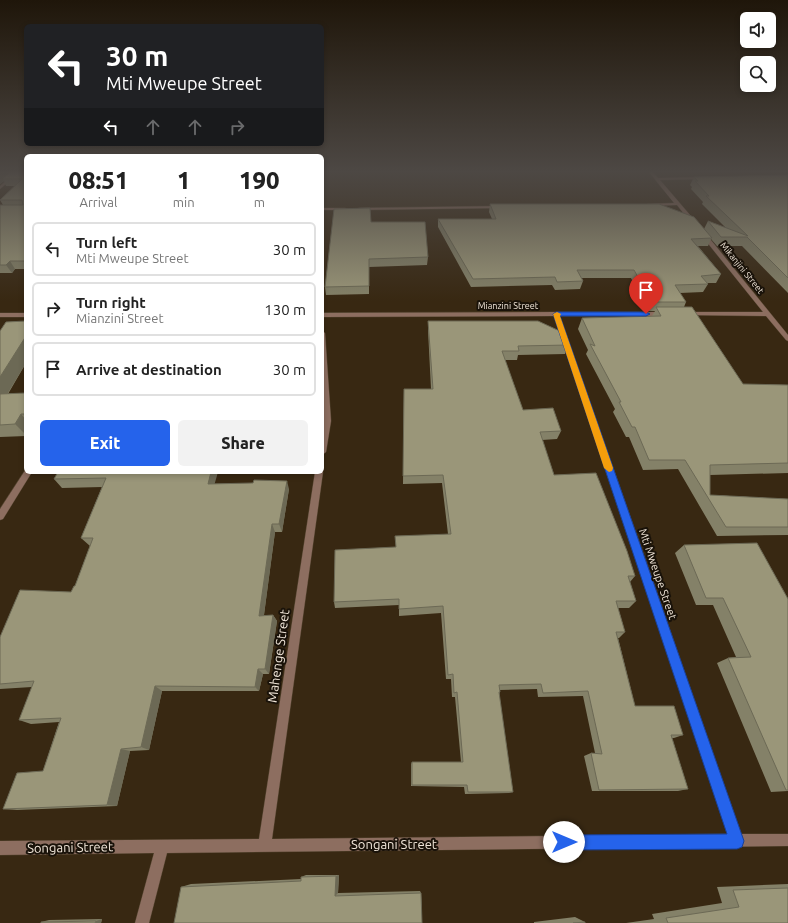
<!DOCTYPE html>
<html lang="en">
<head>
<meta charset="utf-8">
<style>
  body { margin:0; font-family:Ubuntu,sans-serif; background:#f2f2f2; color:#222; height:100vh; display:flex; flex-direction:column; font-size:15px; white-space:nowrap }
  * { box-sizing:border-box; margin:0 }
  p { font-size:13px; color:#767676 }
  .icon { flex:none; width:22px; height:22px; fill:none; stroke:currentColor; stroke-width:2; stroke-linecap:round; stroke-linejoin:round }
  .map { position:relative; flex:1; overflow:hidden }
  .drawer { position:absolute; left:24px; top:154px; width:300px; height:320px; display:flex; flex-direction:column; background:#fff; border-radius:6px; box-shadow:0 2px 6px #0003 }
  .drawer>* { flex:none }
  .guide { position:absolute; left:24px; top:24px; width:300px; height:122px; border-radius:6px; box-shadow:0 2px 6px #0003; background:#202124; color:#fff; overflow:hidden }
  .controls { position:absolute; left:740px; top:12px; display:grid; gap:8px }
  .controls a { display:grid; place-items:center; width:36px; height:36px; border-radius:6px; background:#fff; box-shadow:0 2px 6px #0003; font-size:20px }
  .pin { position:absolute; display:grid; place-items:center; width:34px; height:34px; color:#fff; margin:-41px -17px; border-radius:50% 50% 50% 0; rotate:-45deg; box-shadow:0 0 4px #0007 }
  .pin .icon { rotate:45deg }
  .me { position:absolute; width:44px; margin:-22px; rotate:90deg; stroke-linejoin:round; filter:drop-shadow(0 0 3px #0008) }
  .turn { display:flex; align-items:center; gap:14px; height:84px; padding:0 16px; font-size:18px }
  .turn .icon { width:52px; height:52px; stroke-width:2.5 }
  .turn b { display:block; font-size:28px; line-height:34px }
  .lanes { display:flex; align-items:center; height:38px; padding:0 16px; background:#0003; justify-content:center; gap:20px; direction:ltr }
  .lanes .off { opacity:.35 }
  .eta { display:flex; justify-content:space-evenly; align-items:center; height:68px; text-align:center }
  .eta b { font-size:24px; font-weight:800; line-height:28px }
  .button { display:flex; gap:8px; margin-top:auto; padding:8px 16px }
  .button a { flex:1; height:46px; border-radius:6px; background:#2563eb; color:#fff; font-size:16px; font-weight:800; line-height:46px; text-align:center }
  .button a+a { background:#f2f2f2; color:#222 }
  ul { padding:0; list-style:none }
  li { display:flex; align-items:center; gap:12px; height:54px; margin:0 8px 6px; padding:0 8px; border:2px solid #e0e0e0; border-radius:6px }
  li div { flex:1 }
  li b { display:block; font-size:15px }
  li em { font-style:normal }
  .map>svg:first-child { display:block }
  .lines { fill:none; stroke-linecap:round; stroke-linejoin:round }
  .street-casing { stroke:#52432e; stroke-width:1 }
  .street { fill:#8d6e60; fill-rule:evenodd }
  .wall { fill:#848168 }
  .shaded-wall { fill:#6c6955 }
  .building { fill:#9a9679; stroke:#6c6955 }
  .route { fill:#2563eb; stroke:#184099 }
  .slow { fill:#f59e0b }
  .labels { text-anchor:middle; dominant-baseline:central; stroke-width:4; stroke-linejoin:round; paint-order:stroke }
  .far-street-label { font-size:9px; fill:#f1e6d9; stroke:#191209 }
  .street-label { font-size:11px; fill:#f1e6d9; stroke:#191209 }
  .near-street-label { font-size:13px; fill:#f1e6d9; stroke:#191209 }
</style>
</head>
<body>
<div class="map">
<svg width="788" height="923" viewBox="0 0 788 923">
  <rect width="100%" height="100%" fill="#382812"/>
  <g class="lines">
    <g class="street-casing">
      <g id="street">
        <path d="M16 172H20L0 189V186Z"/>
        <path d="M649 172H653L658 178 705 177V178L703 179 660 180 696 222V224H692L677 205 647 206V204H649L674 203Z"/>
        <path d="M499 206H501V208L359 210 357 209 359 208Z"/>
        <path d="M322 208H345L347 209 345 210H322Z"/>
        <path d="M702 234H706L788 335V341L786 340 766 316 683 315V313L685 312H763L702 236Z"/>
        <path d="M556 312H664L667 314 664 316H560L741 834H788V846L167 853 149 923H135L154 853 0 855V841L259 839 315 472H322V470L323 472 272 839 728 834 554 316 322 317V313Z"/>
        <rect x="0" y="313" width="26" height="4"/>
        <path d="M322 331 325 333 331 421 326 452 322 455 323 421Z"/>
        <path d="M26 469V472H32L3 519 0 520V509Z"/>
      </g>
    </g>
    <use href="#street" class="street"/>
  </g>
  <g class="wall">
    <path d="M0 172H26V269H15L12 273H0V205H3L0 200 15 186H6L4 181 0 184Z"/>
    <path d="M788 175V293L742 246H717L711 239 708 246H698L721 274 716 283H707L708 284 703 292 680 293 686 302 684 307 743 384 788 385V473L710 475V495L788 499V536V535L717 536 678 469 643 470 629 437H626L613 412 615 409 586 354 588 350 578 329 582 318 652 316 655 311H648L631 278H582L583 281 580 289 555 290 552 285 471 287 438 227V219H492L489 212 490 204 704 229 708 221 726 228 702 204 703 202 691 189 692 187 690 185 694 177Z"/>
    <path d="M371 222 428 257 427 265 369 267V294L326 295 325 287Z"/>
    <path d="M26 321V363L8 394 26 393V436L0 437V331Z"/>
    <path d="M428 321 568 345 565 354 518 355 517 360H505L523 410 561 431 557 439 542 440 554 475 635 576 630 582 636 601 629 608H618L625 632 619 638H618L635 706 683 735 674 738H672L688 789 678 791H592L584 756 591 753H595L583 696 538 697 537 689 500 690V692L499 694 513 792 509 793 465 794 464 787 411 786V764L412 762H461L455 697H452L451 679H446L441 613 399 616V605L335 608 334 602 395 547 448 534 442 483 403 484 404 389H431L428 330Z"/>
    <path d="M58 472 214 484 289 489 282 532H275L264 615H273L277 621 269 674H263L259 691H162L149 750 130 751 117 806 17 810 3 809 43 771 59 722 31 724 19 720 32 687 0 689V637L71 592 75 586 90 546 81 538 102 487 62 488 54 479Z"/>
    <path d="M684 545 788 599V791L771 792 717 663 728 658 736 657 713 605H696L675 553Z"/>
    <path d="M306 875H339L338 893 420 891 421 893 422 923 181 887 191 884 301 879V877Z"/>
    <path d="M788 884V923H626L654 919 652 914 722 903 717 887Z"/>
    <path d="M575 917 585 922V923H534V922Z"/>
    <path d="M102 919 101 923 41 922 49 920Z"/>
  </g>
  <g class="shaded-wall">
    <path d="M2 172H14L2 179 4 181 0 184V174Z"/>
    <path d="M10 261 15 269 12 273 6 265Z"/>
    <path d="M26 336V363L0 406V377Z"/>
    <path d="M21 414 26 420V435L15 424Z"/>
    <path d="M211 472H218L212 493 208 484Z"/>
    <path d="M287 481 289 489 282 532 279 524Z"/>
    <path d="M272 524 275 532 263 622 259 616Z"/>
    <path d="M273 615 277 621 269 674 265 669Z"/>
    <path d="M258 669 263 674 259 691 255 687Z"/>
    <path d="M155 686 162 691 149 750 141 747Z"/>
    <path d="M121 749 130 751 117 806 107 805Z"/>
    <path d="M339 875 338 893 335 896 336 876Z"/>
    <path d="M102 919 101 923H95L96 921Z"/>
  </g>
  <g class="building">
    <path d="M10 172H26V261H10L6 265H0V205H23L22 200H0L22 179H2Z"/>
    <path d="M788 175V278L747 237H721L708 221 748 236 706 196H709L695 181H698L694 177Z"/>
    <path d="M490 204H659L694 217 712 238 691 239 721 274 701 276 708 284 675 285 686 302H652L634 270H577L583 281 557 282 555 277 473 279 438 219H496Z"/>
    <path d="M370 208 371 222H425L428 257 369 259V286L325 287 334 209Z"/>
    <path d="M656 307H692L743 384 788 385V463L710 465V495L788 499V527H726L685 460H649L635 427H632L619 402H621L590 344 595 346 582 318 661 316Z"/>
    <path d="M26 321V336L0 377V331L6 322Z"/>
    <path d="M428 321H538L564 333 568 345 518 346 519 351H502L523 410 553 408 561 431 540 432 554 475 596 473 627 551 635 576H628L636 601H616L625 632H616L635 706H674L683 735H671L688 789 599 790 591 753 602 754 588 691 543 693 541 684 499 685 500 692H499L513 792H468L467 785H412V762H463L457 692 454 693 453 674 448 675 443 606 399 609V599L334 602 335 550 396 547 395 536 451 534 443 475 403 476 404 389H433Z"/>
    <path d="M26 393V414H21L15 424 0 425V394Z"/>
    <path d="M58 472H211L208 484 253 483 254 480 287 481 279 524H272L259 616 273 615 265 669H258L255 687 155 686 141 747 121 749 107 805 3 809 17 773 43 771 61 718 19 720 34 681 0 684V637L20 590 71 592 74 586H75L93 538H81L106 478 54 479Z"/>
    <path d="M757 543 788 599V790H786L728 658 751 657 723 598H706L684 545Z"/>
    <path d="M336 876 335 896 421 893 422 923H174L181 887 301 881V877Z"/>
    <path d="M788 888V923H668L666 918 739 907 733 890Z"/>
    <path d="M96 921 95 923H41V922Z"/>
    <path d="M585 922V923H573Z"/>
  </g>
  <linearGradient id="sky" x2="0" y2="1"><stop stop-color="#1f160a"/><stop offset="0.57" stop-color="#4d4844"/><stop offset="1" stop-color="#4d4844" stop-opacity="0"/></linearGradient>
  <rect width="788" height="301" fill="url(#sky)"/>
  <path class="route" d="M556 312H646L650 314 646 316H560L744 841 742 847 737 849 564 850 559 848 556 842 559 837 564 835 727 834 553 314Z"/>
  <path class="slow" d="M557 312 561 314 560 316 613 468 612 471 609 472 604 468 553 314Z"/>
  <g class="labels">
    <g class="far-street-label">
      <text transform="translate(742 268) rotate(51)">Mikanjini Street</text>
      <text x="508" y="306">Mianzini Street</text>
    </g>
    <g class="street-label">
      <text transform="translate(658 574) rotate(71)">Mti Mweupe Street</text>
    </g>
    <g class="near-street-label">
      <text transform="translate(278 656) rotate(-82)">Mahenge Street</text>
      <text x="394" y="844">Songani Street</text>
      <text transform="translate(70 847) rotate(-1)">Songani Street</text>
    </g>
  </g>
</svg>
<div class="controls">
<a><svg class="icon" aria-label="sound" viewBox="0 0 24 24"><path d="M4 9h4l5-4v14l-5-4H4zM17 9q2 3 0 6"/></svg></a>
<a><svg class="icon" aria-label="search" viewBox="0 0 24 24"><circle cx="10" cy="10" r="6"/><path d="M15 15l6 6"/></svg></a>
</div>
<div class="pin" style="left:646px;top:314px;background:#d93025"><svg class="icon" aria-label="arrive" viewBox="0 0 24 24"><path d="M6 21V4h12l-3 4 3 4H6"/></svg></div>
<svg class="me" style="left:564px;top:842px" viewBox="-20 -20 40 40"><circle r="19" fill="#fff"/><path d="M0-13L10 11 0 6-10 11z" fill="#2563eb"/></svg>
<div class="guide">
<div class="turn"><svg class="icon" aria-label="left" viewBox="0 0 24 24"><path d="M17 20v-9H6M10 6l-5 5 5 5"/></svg><div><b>30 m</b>Mti Mweupe Street</div></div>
<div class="lanes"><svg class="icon" aria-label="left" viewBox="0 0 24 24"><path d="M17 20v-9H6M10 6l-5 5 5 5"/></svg><svg class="icon off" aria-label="ahead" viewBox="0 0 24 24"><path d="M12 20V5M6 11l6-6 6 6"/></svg><svg class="icon off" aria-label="ahead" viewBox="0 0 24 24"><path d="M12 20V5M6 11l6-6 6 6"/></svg><svg class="icon off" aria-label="right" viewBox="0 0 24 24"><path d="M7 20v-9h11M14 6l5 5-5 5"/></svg></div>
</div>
<section class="drawer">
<div class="eta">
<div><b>08:51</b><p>Arrival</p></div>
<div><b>1</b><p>min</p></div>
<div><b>190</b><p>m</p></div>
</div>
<ul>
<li><svg class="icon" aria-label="left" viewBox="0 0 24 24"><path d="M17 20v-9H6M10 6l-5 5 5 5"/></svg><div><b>Turn left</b><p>Mti Mweupe Street</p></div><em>30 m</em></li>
<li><svg class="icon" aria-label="right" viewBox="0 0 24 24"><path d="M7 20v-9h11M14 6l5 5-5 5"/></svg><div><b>Turn right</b><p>Mianzini Street</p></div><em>130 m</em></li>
<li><svg class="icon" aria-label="arrive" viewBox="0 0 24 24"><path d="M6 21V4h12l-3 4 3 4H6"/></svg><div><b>Arrive at destination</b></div><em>30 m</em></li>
</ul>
<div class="button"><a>Exit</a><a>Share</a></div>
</section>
</div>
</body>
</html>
